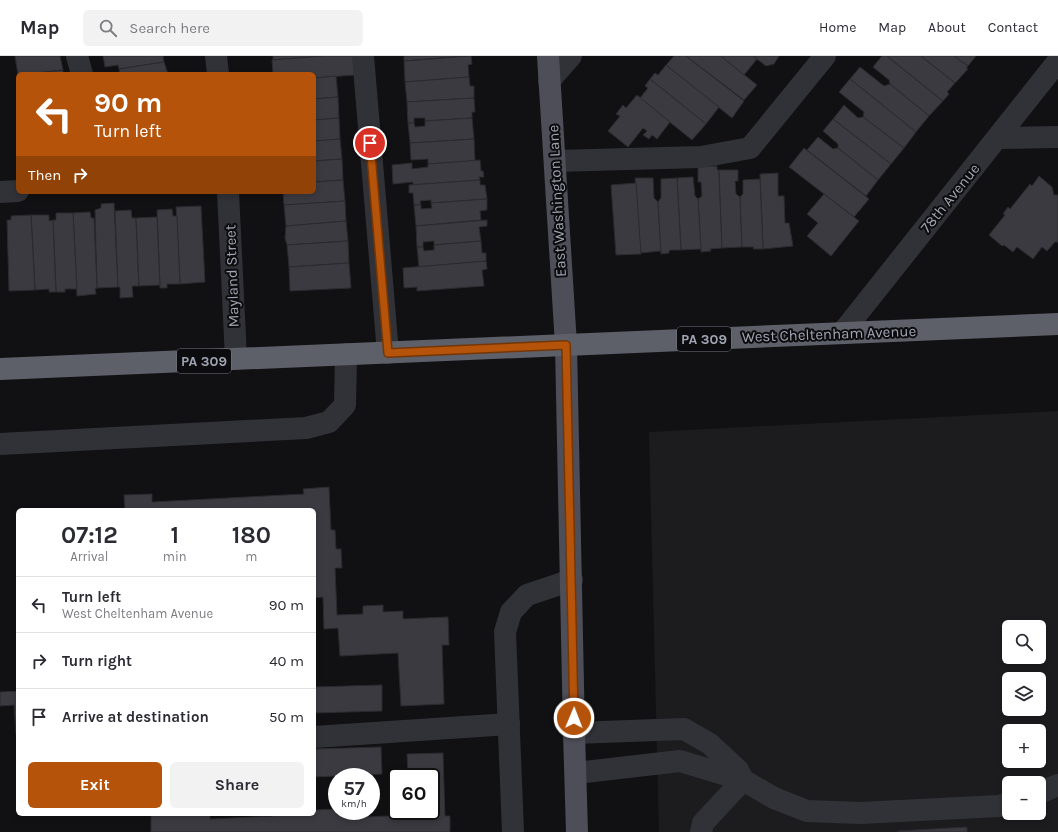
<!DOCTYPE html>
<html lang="en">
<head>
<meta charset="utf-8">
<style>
  body { margin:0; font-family:Karla,sans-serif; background:#f2f2f3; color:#2b2b33; height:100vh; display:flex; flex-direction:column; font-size:15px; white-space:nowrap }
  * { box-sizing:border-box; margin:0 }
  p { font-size:13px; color:#7c7c81 }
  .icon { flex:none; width:22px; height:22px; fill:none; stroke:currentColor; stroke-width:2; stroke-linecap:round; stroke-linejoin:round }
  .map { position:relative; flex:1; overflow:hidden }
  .details { position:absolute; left:16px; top:452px; width:300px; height:308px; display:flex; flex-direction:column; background:#fff; border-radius:6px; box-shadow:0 2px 6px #0003 }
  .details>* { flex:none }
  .hud { position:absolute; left:16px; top:16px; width:300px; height:122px; border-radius:6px; box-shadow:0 2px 6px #0003; background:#b45309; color:#fff; overflow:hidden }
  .fabs { position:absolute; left:1002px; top:564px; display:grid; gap:8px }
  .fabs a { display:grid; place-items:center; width:44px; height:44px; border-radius:6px; background:#fff; box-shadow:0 2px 6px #0003; font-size:20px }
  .speed { position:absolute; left:328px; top:712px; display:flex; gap:8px; font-size:20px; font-weight:700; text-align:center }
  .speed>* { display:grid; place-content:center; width:52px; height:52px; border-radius:50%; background:#fff; box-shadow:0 2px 6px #0003; line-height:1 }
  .speed small { font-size:10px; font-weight:400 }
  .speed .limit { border:2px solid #111; border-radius:6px; background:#fff; color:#111 }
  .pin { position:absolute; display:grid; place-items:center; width:34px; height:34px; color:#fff; margin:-17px; border:2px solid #fff; border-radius:50%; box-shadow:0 1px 4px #0007 }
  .me { position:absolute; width:44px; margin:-22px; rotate:1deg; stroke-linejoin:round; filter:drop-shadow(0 0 3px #0008) }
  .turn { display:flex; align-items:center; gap:14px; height:84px; padding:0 12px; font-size:18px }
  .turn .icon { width:52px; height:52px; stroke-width:2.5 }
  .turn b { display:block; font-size:28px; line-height:34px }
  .then { display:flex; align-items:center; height:38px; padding:0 12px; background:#0003; gap:8px; font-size:15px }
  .eta { display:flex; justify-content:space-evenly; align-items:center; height:68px; text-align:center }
  .eta b { font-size:24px; font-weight:700; line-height:28px }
  .primary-button { display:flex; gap:8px; margin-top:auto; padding:8px 12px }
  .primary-button a { flex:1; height:46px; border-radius:6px; background:#b45309; color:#fff; font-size:16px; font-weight:700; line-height:46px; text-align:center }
  .primary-button a+a { background:#f2f2f3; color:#2b2b33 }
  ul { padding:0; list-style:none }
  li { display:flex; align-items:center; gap:12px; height:56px; padding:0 12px; border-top:1px solid #e1e1e2 }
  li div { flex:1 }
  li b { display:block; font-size:15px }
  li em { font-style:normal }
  header { display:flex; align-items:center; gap:24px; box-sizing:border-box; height:56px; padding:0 20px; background:#fff; border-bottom:1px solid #e1e1e2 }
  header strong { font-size:19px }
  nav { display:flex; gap:22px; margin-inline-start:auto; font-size:14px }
  .search { width:280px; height:36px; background:#f2f2f3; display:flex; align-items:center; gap:10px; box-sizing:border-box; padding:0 14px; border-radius:6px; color:#7c7c81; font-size:15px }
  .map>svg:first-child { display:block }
  .built { fill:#1c1c1f; fill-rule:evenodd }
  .building { fill:#3a3a40; stroke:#2b2a2e }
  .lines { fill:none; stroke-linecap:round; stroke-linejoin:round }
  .minor { stroke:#313237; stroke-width:22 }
  .major { stroke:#4d4e57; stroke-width:22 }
  .highway { stroke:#5d5f69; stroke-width:22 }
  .route-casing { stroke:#753606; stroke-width:10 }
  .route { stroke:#b45309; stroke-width:7 }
  .labels { text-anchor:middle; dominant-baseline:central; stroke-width:4; stroke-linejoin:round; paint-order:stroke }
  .shield { fill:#0c0b0d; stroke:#747782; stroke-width:1 }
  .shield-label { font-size:14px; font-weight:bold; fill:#a0a5b4 }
  .street-label { font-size:15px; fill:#a0a5b4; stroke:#0c0b0d }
</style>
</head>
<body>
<header>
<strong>Map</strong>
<div class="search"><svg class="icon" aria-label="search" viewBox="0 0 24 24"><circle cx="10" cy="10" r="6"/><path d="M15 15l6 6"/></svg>Search here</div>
<nav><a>Home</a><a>Map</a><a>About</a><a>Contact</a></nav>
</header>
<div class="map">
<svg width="1058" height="776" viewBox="0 0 1058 776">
  <rect width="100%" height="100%" fill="#111012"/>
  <path class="built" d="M1058 355V776H659L649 376ZM1009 571H1039V601H1009ZM1009 623H1039V653H1009ZM1009 675H1039V705H1009ZM1009 727H1039V757H1009Z"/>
  <g class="building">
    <path d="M15 0H60L63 14 18 19Z"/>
    <path d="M103 0H163L164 6 119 13 118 9 105 11Z"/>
    <path d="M273 0H324L273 4Z"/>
    <path d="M324 0H354L355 19 314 22V18H273L272 4Z"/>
    <path d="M404 0H462L404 5Z"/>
    <path d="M471 0 472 8 468 9 469 21 405 26 404 5Z"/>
    <path d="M674 0H686L744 45 732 62 666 9Z"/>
    <path d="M686 0H721L757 29 744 44Z"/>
    <path d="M721 0H753L757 3 744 19Z"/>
    <path d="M753 0H779L774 8 766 10Z"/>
    <path d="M882 0H887L943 45 929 60 890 28 889 24 873 11Z"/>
    <path d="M887 0H921L955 27 947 36 949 38 943 45Z"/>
    <path d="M921 0H954L968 10 966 12 968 13 955 27Z"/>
    <path d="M954 0H976L968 10Z"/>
    <path d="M164 6 168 18H120L119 13Z"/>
    <path d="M666 9 719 51 706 68 650 23 655 17 658 19Z"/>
    <path d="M860 11 884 30 890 28 929 60 916 76 850 23Z"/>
    <path d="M63 14V18H32Z"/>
    <path d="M336 20 338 41 314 43V22Z"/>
    <path d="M469 21 470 30H474V42L407 46 405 26Z"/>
    <path d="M650 23 706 68 692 84 640 42 648 32 645 30Z"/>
    <path d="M850 23 916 76 904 92 863 61 864 56 839 36Z"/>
    <path d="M637 39 670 66 657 83 652 79 649 83 643 79 647 75 643 72 628 91 608 75 620 60 616 58 623 49 626 52Z"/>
    <path d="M338 41 339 62 314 64V43Z"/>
    <path d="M474 42 475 56H472V62L425 65V62H414V67H408L407 46Z"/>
    <path d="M844 49 858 62 863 61 904 92 891 108 833 63Z"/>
    <path d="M339 62 340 83 314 85V64Z"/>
    <path d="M472 62 474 83 410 87 408 67H414L415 71 425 70V65Z"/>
    <path d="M833 63 891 108 878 124 838 92V88L823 75Z"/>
    <path d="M818 81 833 93 838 92 878 124 866 140 807 94Z"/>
    <path d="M340 83 342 103 314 105V85Z"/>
    <path d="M474 83 475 105 428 108V103L411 104 410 87Z"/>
    <path d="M804 92 869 143 854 161 789 111Z"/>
    <path d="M342 103 343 124 314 126V105Z"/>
    <path d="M480 104 481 115H483L484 121H479L480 124 413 129V126L393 128 392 109 412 107V113L428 111V108Z"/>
    <path d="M717 110V114H719L722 192 710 193 711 195 701 196 698 143 702 140 701 126H698V111Z"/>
    <path d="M719 114H738V125H735L736 138 740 141 742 191 722 192Z"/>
    <path d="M778 117V140H784L785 167H789L793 190 763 193 760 118Z"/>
    <path d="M1039 120 1052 131 1054 139H1058V186H1055L1047 195 1042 191 1033 203 1017 191 1013 196 1004 189 1002 190 989 179 1005 159 1003 158 1008 151 1010 153 1030 128 1032 130Z"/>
    <path d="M693 121 695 140 698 143 701 193 681 194 677 122Z"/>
    <path d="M635 122H653L654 142 658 146 661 195 640 197Z"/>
    <path d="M677 122 681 194H671L669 195V197L661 198 658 146 661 142V123Z"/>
    <path d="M760 123 763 193H753L754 191H742L740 141 743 138V124Z"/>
    <path d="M343 124 345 145 284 149 283 136H314V126Z"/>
    <path d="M480 124V129H485L487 143 431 147V144L420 145 421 149H414L413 137H409V129Z"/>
    <path d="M636 127 641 198 616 199 611 129Z"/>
    <path d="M824 138 859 165 831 200 807 180 818 167 807 158Z"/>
    <path d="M487 143V154L480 155 481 164 416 170 414 149H421V153L432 152 431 147Z"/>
    <path d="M345 145 346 165 286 170 284 149Z"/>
    <path d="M114 147 118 231 97 232 95 154 101 152V148Z"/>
    <path d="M201 150 205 226 180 228 176 151Z"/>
    <path d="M172 153 173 160H177L180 228H167V232H160L157 154Z"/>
    <path d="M131 154 132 162H136L139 230H132L133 241 120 242V231H118L115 155Z"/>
    <path d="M90 156 91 162H94L97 232 95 233 96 238 77 240 73 157Z"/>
    <path d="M56 157H73L77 233H65V236H56L53 164H56Z"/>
    <path d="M31 159H49V165L53 164 56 236H49V233L35 234Z"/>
    <path d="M31 159 35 234 9 235 7 164H11V160Z"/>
    <path d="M157 161 160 229 139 230 136 162Z"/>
    <path d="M487 164V170L479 171 481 185 434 189V185L423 186V191H417L416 170Z"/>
    <path d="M346 165 348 185 287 189 285 182 286 170Z"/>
    <path d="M348 185 349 207 289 211 287 189Z"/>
    <path d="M481 185 482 197H486V205L419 211 417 191H423L424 195 434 194V189Z"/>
    <path d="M486 205 487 213 482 214 484 230 417 235V231L404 232 403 212Z"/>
    <path d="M349 207 351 232 290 235 289 211Z"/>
    <path d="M329 431 331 474H335L336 493H341L342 512H335L337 559 363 558V550L383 549V556L403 555V563L448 561 449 589H442L444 648 401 650 398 597 340 600 338 572 324 573 323 541 314 542V454H125L124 439 152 438V446L304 438 303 433Z"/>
    <path d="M382 629V655L314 657V631Z"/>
    <path d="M18 635V679H16L14 649 0 650V636Z"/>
    <path d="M381 691 382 718 314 721V693Z"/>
    <path d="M443 697 445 760H450V776H151V758H210V763L273 760V758H314V754L337 753V755H345V762L409 759V755H431V721H408L407 698Z"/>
    <path d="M967 771V776H898V775Z"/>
  </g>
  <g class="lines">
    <g class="minor">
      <path d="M77 0 82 18"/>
      <path d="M216 0 218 18"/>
      <path d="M363 0 388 297"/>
      <path d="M549 25 571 0"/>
      <path d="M998 82 1058 81"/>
      <path d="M555 105 701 101 750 92 825 0"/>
      <path d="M0 136 18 135"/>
      <path d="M228 136 236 303"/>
      <path d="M842 277 1058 5"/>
      <path d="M0 388 306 372 329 366 345 349 346 298"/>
      <path d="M574 677 684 673 710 688 738 714 743 724"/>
      <path d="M314 681 509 668"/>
      <path d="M576 717 680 705 743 724 774 742 807 755 860 757 999 750 1009 747"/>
      <path d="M1039 737 1058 729"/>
      <path d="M513 776 505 576 511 556 527 539 572 524"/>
      <path d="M701 776 703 767 743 724"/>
    </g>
    <path class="major" d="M548 0 566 289 574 677 577 776"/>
    <path class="highway" d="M0 313 1058 268"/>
  </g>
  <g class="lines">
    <g class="route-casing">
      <path id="route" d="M370 87 388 297 566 289 574 662"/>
    </g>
    <use href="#route" class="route"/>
  </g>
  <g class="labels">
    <g class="shield">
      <rect x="677" y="271" width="54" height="24" rx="3"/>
      <rect x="177" y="293" width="54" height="24" rx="3"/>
    </g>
    <g class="shield-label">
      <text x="704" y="283">PA 309</text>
      <text x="204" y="305">PA 309</text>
    </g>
    <g class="street-label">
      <text transform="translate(950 142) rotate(-51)">78th Avenue</text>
      <text transform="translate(557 145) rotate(-93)">East Washington Lane</text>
      <text transform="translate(232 220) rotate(-92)">Mayland Street</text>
      <text transform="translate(829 278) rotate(-2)">West Cheltenham Avenue</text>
    </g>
  </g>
</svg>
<div class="fabs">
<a><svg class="icon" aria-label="search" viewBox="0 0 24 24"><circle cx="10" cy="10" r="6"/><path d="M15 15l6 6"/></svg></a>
<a><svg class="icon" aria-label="layers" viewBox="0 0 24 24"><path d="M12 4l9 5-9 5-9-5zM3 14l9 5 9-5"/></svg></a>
<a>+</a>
<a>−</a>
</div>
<div class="speed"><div>57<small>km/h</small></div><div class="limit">60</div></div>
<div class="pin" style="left:370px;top:87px;background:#d93025"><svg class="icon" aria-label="arrive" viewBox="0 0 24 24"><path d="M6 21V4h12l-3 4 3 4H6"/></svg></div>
<svg class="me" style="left:574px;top:662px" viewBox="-20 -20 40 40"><circle r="17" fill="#b45309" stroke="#fff" stroke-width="3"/><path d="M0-11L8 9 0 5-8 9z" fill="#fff"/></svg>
<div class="hud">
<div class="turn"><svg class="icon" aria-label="left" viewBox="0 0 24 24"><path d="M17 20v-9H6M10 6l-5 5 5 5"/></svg><div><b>90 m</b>Turn left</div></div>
<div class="then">Then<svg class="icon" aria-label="right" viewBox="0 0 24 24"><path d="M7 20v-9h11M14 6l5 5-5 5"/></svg></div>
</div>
<section class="details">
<div class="eta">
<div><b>07:12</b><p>Arrival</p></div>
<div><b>1</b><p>min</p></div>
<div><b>180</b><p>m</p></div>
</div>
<ul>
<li><svg class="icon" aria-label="left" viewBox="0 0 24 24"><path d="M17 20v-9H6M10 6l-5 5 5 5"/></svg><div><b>Turn left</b><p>West Cheltenham Avenue</p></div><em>90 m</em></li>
<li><svg class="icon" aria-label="right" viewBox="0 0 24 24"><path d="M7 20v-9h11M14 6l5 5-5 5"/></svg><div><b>Turn right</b></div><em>40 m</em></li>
<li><svg class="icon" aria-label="arrive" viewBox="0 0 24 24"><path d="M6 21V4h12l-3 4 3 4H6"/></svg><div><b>Arrive at destination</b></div><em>50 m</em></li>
</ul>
<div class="primary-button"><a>Exit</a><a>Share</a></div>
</section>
</div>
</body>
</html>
